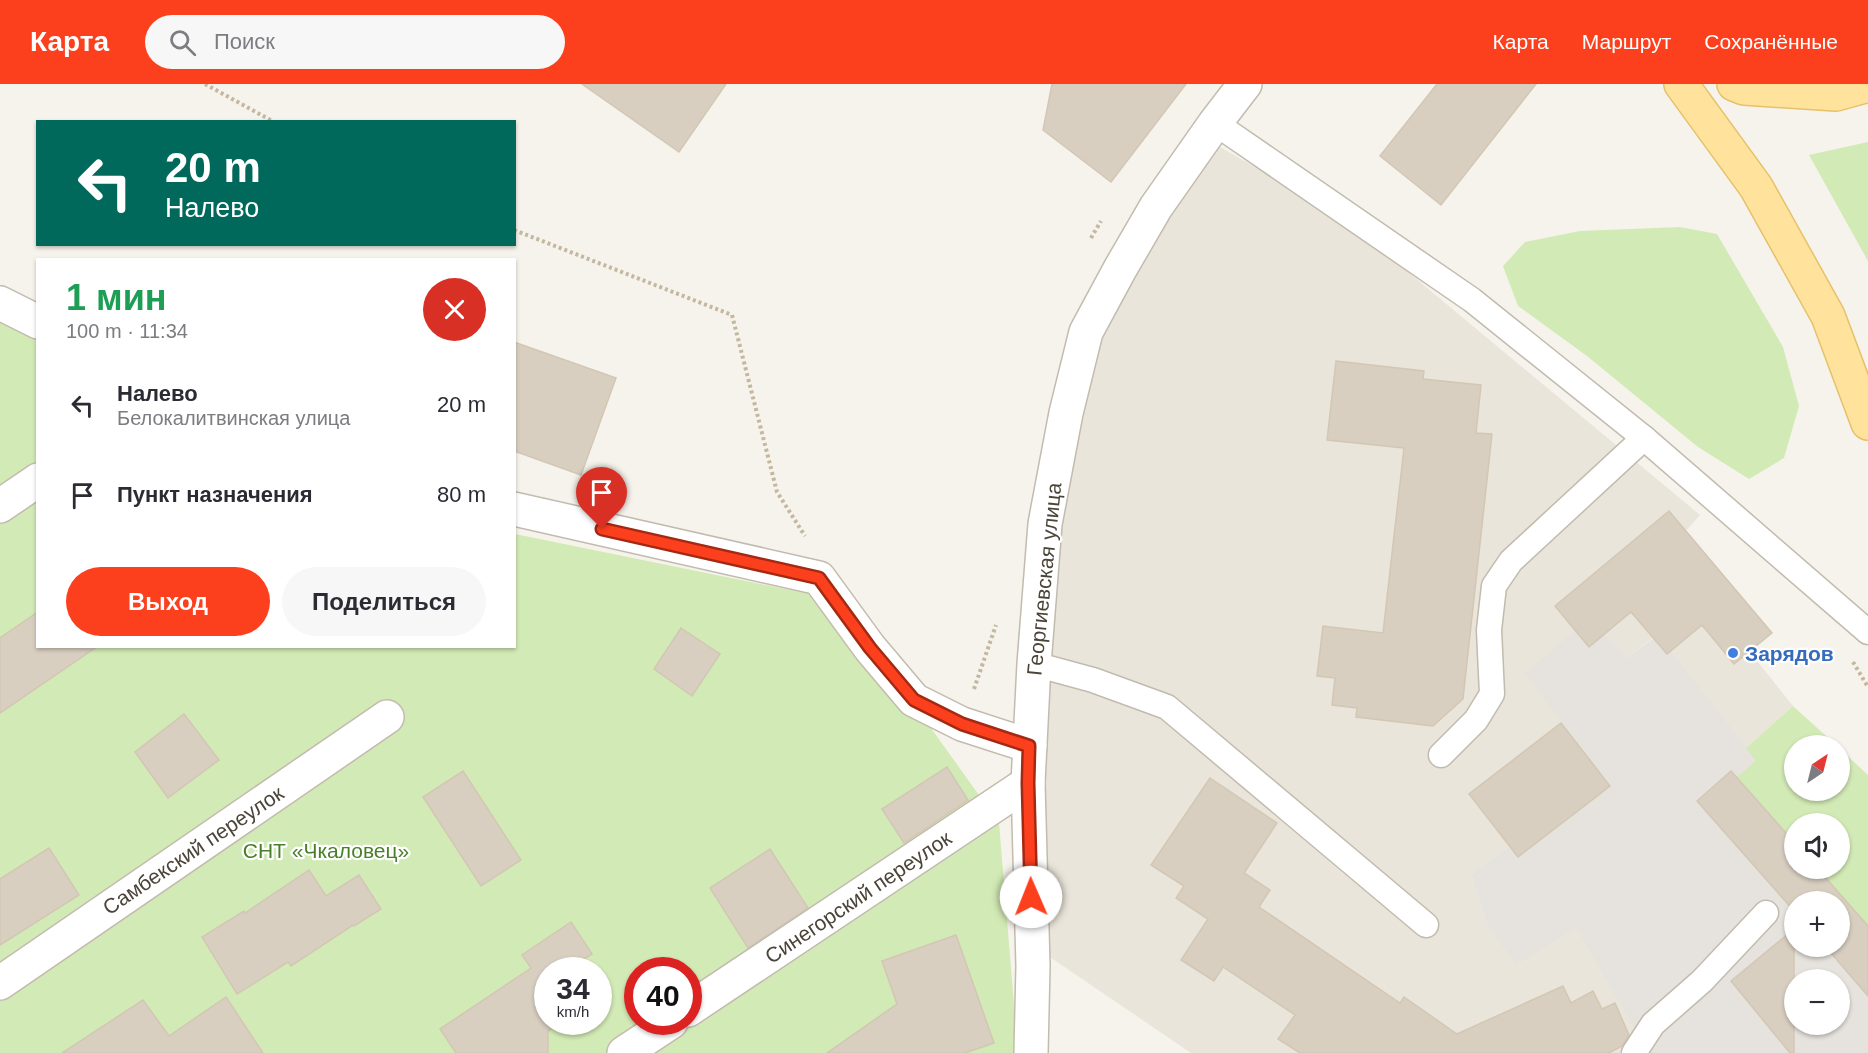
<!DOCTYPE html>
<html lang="ru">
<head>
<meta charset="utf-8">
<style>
  body { margin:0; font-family:Helvetica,sans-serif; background:#f7f7f7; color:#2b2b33; height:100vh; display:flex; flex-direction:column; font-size:22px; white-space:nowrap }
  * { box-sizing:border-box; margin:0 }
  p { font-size:20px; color:#7c7c81 }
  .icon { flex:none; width:33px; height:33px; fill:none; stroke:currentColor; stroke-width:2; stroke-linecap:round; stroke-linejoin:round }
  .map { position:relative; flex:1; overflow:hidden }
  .panel { position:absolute; left:36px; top:174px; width:480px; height:390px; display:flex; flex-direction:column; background:#fff; border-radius:0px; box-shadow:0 2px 4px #0004 }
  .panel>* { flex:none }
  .top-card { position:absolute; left:36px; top:36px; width:480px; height:126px; border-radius:0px; box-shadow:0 2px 4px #0004; background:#00695c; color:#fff; overflow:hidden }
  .needle { width:39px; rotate:35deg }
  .fabs { position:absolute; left:1784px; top:651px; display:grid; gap:12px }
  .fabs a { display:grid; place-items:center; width:66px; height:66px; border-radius:50%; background:#fff; box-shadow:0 2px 4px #0004; font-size:30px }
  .speed { position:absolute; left:534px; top:873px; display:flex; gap:12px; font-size:30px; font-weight:700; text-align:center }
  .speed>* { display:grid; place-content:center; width:78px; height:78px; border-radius:50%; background:#fff; box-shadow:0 2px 4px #0004; line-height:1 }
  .speed small { font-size:15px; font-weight:400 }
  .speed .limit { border:9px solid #d22; background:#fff; color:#111 }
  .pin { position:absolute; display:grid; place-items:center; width:51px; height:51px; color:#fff; margin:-62px -26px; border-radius:50% 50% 50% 0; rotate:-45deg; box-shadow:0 0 6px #0007 }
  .pin .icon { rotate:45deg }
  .me { position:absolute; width:66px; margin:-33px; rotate:359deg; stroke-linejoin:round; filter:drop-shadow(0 0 4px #0008) }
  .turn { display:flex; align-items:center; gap:21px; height:126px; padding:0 30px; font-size:27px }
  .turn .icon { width:78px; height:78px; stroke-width:2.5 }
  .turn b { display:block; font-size:42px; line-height:51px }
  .round { display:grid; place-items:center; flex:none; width:63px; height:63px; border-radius:32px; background:#f7f7f7 }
  .summary { display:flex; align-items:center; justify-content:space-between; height:102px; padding:0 30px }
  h1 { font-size:36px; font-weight:700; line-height:45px; color:#1e9e55 }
  .cta { display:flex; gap:12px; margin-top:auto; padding:12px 30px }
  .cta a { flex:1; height:69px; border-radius:36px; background:#fc3f1d; color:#fff; font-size:24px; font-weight:700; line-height:69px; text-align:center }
  .cta a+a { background:#f7f7f7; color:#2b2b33 }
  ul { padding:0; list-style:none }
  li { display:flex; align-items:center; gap:18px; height:90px; padding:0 30px }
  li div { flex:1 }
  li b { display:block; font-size:22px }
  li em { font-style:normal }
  header { display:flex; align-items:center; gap:36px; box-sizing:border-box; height:84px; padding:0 30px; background:#fc3f1d; color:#fff }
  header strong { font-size:28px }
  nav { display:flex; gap:33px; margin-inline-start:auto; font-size:21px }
  .search { width:420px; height:54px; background:#f7f7f7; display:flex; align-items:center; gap:15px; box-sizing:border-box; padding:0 21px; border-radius:33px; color:#7c7c81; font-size:22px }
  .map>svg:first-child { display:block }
  .residential { fill:#eae5da }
  .industrial { fill:#e6e2dd; fill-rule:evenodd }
  .green { fill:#d2eab5; fill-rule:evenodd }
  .building { fill:#d8cfc1; stroke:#d3c7b4; stroke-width:1.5 }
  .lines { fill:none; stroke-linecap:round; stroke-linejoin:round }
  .service-casing { stroke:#c2bbae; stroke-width:27 }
  .minor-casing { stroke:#c2bbae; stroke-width:36 }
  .tertiary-casing { stroke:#c2bbae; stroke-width:36 }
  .primary-casing { stroke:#e6c16a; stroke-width:36 }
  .path { stroke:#c4b79f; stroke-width:4; stroke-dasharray:3 3; stroke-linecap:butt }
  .service { stroke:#fff; stroke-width:24 }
  .minor { stroke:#fff; stroke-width:33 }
  .tertiary { stroke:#fff; stroke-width:33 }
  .primary { stroke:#ffe39c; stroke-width:33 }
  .route-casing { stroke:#a42913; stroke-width:15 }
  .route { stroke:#fc3f1d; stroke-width:10 }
  .shop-dot { fill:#3f7fe0; stroke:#fff; stroke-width:2 }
  .labels { text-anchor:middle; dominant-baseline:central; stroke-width:4.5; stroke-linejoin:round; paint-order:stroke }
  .street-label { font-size:21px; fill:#4b4439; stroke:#fff }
  .shop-label { font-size:21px; font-weight:bold; fill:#366cbe; stroke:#fff; text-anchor:start }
  .park-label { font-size:21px; fill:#4a7f2a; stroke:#fff }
</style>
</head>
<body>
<header>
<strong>Карта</strong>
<div class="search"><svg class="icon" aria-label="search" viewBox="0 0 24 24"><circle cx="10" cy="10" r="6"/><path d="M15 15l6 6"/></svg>Поиск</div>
<nav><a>Карта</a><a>Маршрут</a><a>Сохранённые</a></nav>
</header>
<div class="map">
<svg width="1868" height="969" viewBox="0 0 1868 969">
  <rect width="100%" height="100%" fill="#f6f3ec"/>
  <path class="residential" d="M1189 45 1343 134 1700 431 1669 466 1793 622 1746 664 1657 551 1626 574 1565 643 1569 720 1471 790 1486 839 1516 880 1576 843 1648 969H1191L1041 867 1022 605 1086 217Z"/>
  <path class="industrial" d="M1589 535 1626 574 1658 551 1757 677 1794 818V862H1839L1868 853V969H1648L1576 844 1516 881 1486 839 1471 790 1569 720 1536 665 1565 643 1525 589ZM1794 896H1839V940H1794Z"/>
  <g class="green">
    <path d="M1868 58V177L1809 71Z"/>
    <path d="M1680 143 1717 150 1783 263 1799 322 1784 374 1749 395 1698 363 1587 272 1518 222 1503 182 1525 158 1580 147Z"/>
    <path d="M0 229 37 250 38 562H514L515 450 839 516 999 739 1018 969H0ZM548 886H598V938H548ZM638 886H688V938H638Z"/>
    <path d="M1793 622 1836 661 1794 662V706H1839V664L1868 691V853L1811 785 1839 784V740H1794V764L1736 694 1756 677 1746 664Z"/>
  </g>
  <g class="building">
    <path d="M582 0H726L679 68Z"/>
    <path d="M1052 0H1186L1111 98 1043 46Z"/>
    <path d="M1437 0H1536L1441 121 1380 72Z"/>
    <path d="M514 258 616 294 581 391 514 367Z"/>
    <path d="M1336 277 1424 287 1423 295 1481 301 1476 349 1492 350 1463 615 1433 642 1356 633 1357 624 1332 621 1335 594 1317 592 1323 542 1383 549 1404 364 1327 356Z"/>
    <path d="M1669 427 1772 549 1734 580 1702 541 1667 570 1631 528 1589 563 1555 522Z"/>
    <path d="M38 528V562H98L0 629V554Z"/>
    <path d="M681 544 720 570 692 612 654 585Z"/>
    <path d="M184 630 219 676 168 714 135 668Z"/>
    <path d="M1561 639 1610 702 1518 773 1469 710Z"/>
    <path d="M947 683 968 716 904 759 882 725Z"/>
    <path d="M463 687 521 776 481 802 423 713Z"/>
    <path d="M1731 687 1794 758V784H1817L1868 842V912L1825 862H1839V818H1794V827L1697 717Z"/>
    <path d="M1210 694 1277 739 1244 789 1270 806 1259 823 1400 919 1404 913 1457 950 1563 902 1571 919 1593 907 1602 925 1615 919 1629 951 1622 962 1609 969H1300L1278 955 1295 931 1223 883 1214 897 1181 876 1208 835 1176 814 1184 802 1151 781Z"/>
    <path d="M49 764 79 811 0 861V795Z"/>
    <path d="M770 765 808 824 748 864 710 804Z"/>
    <path d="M309 786 326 812 359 791 381 825 354 842 353 841 291 882 288 878 237 910 202 853 244 827 245 829Z"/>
    <path d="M571 838 592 870 579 878 585 886H548V938H562L548 947V969H456L440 945 531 884 522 871Z"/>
    <path d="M1794 845V969H1790L1731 897Z"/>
    <path d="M956 851 994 959 965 969H827L897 920 882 877Z"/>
    <path d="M226 913 263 969H62L143 916 169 952Z"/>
  </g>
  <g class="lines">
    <g class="service-casing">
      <g id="service">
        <path d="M1215 39 1472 216 1644 354 1868 548"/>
        <path d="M1034 580 1093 596 1167 623 1426 841"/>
        <path d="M1441 671 1476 636 1492 610 1489 546 1494 502 1511 477 1644 354"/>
        <path d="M1634 969 1653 940 1702 897 1766 829"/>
      </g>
    </g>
    <g class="minor-casing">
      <g id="minor">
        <path d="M0 219 38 238"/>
        <path d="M0 422 38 396"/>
        <path d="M514 425 819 494 870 564 914 616 962 640 1030 662"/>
        <path d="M0 899 387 633"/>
        <path d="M688 926 1028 699"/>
        <path d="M624 969 671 938"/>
      </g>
    </g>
    <g class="tertiary-casing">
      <path id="tertiary" d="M1031 969 1033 882 1028 699 1034 580 1045 440 1066 329 1086 248 1120 185 1156 123 1215 39 1245 0"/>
    </g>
    <g class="primary-casing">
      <g id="primary">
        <path d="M1681 0 1756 103 1828 232 1868 339"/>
        <path d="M1734 0 1744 4 1836 10 1868 1"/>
      </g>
    </g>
    <g class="path">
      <path d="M205 0 274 38"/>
      <path d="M514 146 732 231 777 408 805 452"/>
      <path d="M1091 154 1101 137"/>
      <path d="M1853 578 1868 603"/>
      <path d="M974 605 996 541"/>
    </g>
    <use href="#service" class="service"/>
    <use href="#minor" class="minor"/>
    <use href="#tertiary" class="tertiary"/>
    <use href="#primary" class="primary"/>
  </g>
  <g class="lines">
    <g class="route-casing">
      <path id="route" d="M602 445 819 494 870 564 914 616 962 640 1029 662 1028 699 1031 813"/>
    </g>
    <use href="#route" class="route"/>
  </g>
  <circle class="shop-dot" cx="1733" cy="569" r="6"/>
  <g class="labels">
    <g class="street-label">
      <text transform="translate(1044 495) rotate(-84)">Георгиевская улица</text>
      <text transform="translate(193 766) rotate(-34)">Самбекский переулок</text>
      <text transform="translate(858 813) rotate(-34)">Синегорский переулок</text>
    </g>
    <g class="shop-label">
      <text x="1745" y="569">Зарядов</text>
    </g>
    <g class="park-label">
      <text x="326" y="766">СНТ «Чкаловец»</text>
    </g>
  </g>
</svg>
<div class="fabs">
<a><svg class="needle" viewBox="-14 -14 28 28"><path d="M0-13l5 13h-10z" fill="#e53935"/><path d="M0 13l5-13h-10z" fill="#7c7c81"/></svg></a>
<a><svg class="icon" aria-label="sound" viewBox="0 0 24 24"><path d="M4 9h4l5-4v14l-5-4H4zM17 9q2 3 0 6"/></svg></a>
<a>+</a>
<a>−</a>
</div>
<div class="speed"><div>34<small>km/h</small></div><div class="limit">40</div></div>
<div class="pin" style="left:602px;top:445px;background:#d93025"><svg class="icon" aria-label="arrive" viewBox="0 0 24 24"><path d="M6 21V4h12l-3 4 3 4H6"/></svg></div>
<svg class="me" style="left:1031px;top:813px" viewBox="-20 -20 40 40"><circle r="19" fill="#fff"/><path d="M0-13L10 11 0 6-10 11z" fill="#fc3f1d"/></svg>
<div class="top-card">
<div class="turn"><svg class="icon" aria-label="left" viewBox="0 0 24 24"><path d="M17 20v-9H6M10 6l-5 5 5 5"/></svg><div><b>20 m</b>Налево</div></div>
</div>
<section class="panel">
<div class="summary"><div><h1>1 мин</h1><p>100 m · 11:34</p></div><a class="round" style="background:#d93025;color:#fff"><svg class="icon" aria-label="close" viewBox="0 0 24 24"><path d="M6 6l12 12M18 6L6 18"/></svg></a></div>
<ul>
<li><svg class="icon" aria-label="left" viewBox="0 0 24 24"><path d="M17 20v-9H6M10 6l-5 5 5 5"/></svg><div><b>Налево</b><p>Белокалитвинская улица</p></div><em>20 m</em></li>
<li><svg class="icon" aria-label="arrive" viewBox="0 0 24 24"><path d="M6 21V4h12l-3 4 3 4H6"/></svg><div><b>Пункт назначения</b></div><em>80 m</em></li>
</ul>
<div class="cta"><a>Выход</a><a>Поделиться</a></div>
</section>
</div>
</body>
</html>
